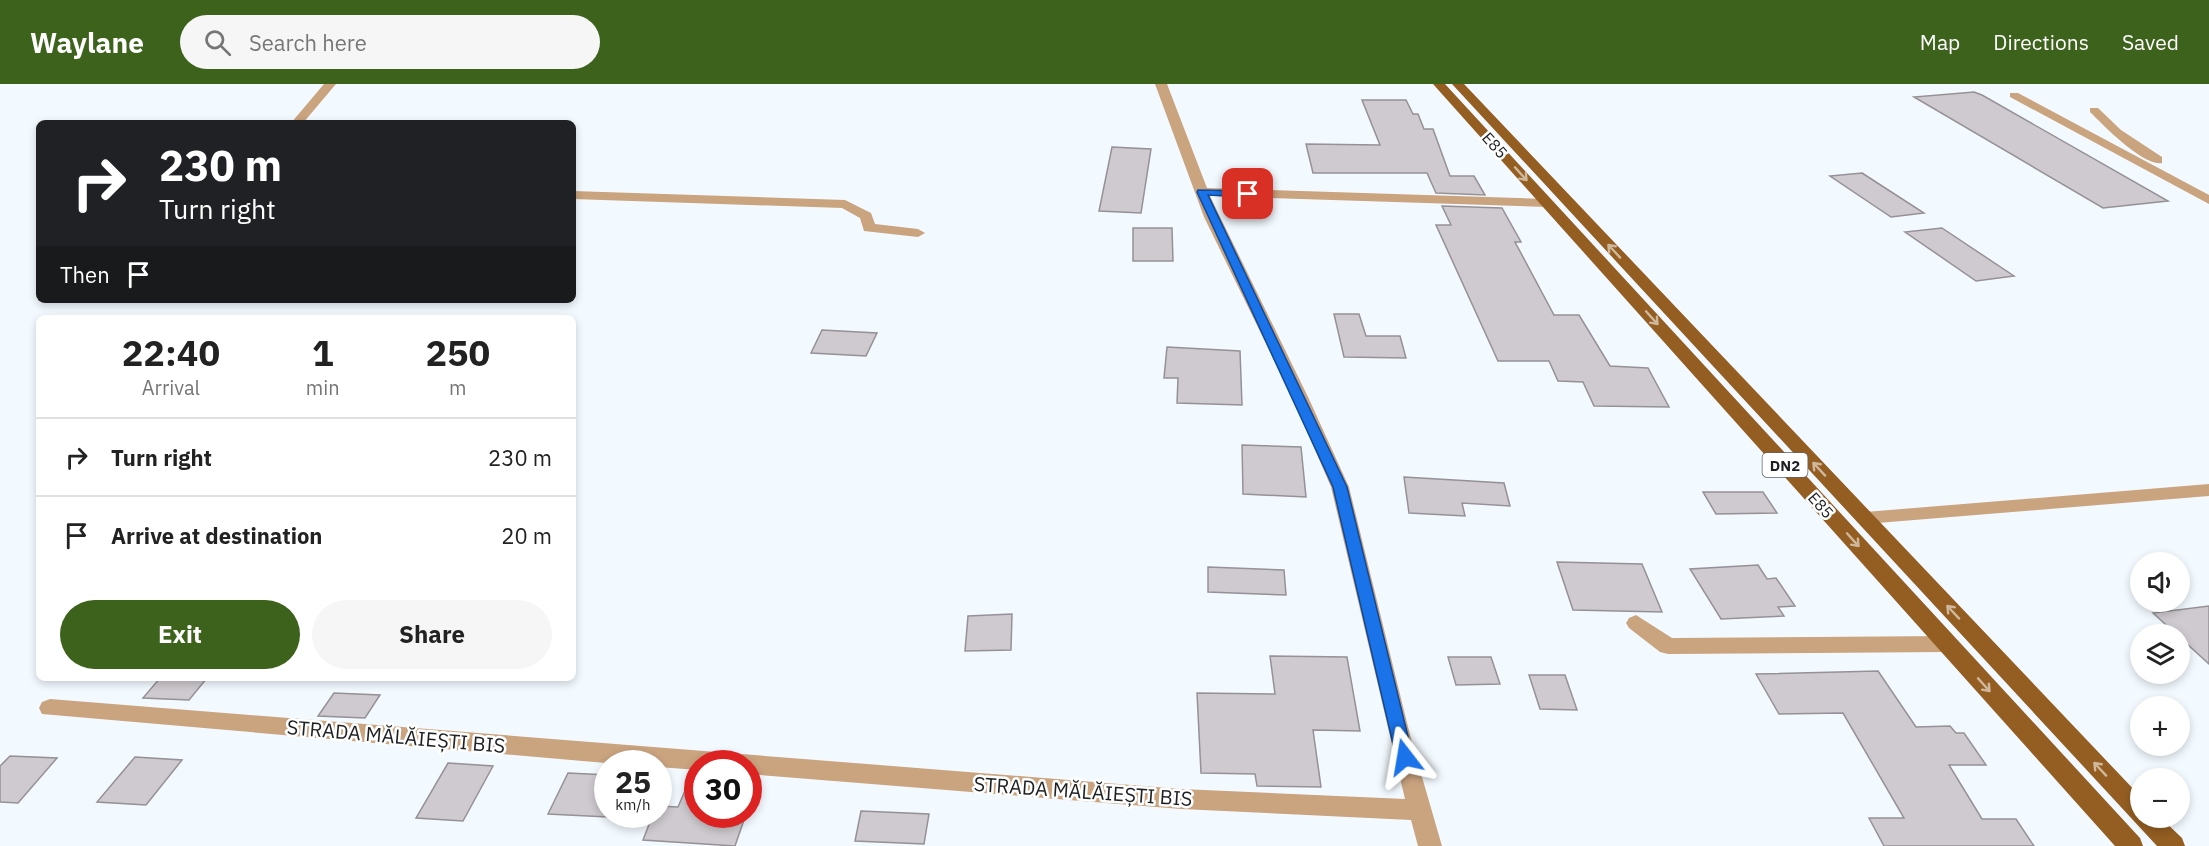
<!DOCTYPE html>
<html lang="en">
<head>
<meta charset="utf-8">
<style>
  body { margin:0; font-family:"IBM Plex Sans",sans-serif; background:#f6f6f6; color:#222; height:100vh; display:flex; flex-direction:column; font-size:22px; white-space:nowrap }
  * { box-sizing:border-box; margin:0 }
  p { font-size:20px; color:#767676 }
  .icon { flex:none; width:33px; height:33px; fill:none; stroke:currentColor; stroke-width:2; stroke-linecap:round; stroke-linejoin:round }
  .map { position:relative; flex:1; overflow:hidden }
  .panel { position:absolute; left:36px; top:231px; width:540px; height:366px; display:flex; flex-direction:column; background:#fff; border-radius:9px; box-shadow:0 3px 9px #0003 }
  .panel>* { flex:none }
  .guide { position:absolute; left:36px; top:36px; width:540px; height:183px; border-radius:9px; box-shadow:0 3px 9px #0003; background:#202124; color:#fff; overflow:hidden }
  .controls { position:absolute; left:2130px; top:468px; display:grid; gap:12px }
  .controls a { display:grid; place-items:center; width:60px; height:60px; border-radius:50%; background:#fff; box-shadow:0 3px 9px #0003; font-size:30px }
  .speed { position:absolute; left:594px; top:666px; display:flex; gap:12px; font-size:30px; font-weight:700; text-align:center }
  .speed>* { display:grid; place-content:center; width:78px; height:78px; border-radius:50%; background:#fff; box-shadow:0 3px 9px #0003; line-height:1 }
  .speed small { font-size:15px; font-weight:400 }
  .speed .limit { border:9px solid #d22; background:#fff; color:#111 }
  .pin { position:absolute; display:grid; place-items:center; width:51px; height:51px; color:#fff; margin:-26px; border-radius:12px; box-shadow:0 3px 9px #0006 }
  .me { position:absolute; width:66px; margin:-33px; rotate:346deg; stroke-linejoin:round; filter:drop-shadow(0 0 4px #0008) }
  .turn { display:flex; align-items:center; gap:21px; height:126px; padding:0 24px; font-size:27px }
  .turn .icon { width:78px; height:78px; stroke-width:2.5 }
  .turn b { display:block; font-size:42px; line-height:51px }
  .then { display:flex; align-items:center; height:57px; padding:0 24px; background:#0003; gap:12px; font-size:22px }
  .eta { display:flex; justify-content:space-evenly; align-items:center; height:102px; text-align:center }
  .eta b { font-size:36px; font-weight:700; line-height:42px }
  .button { display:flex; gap:12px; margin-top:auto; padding:12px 24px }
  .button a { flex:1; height:69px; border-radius:36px; background:#3d621c; color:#fff; font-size:24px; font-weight:700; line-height:69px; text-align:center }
  .button a+a { background:#f6f6f6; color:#222 }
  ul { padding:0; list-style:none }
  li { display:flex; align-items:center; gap:18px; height:78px; padding:0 24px; border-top:2px solid #e0e0e0 }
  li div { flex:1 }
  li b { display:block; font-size:22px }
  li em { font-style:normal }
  header { display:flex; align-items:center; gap:36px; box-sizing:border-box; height:84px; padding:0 30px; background:#3d621c; color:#fff }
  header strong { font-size:28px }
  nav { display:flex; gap:33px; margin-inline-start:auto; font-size:21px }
  .search { width:420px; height:54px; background:#f6f6f6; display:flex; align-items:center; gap:15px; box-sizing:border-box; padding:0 21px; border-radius:33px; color:#767676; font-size:22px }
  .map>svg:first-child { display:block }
  .building { fill:#cecacf; stroke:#959196; stroke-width:1.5 }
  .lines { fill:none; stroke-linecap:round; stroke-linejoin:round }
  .minor { fill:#caa37f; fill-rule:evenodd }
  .major { fill:#945e22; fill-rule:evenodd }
  .oneway { stroke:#cfb79c }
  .route { fill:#1a73e8; stroke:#114b97; stroke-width:1.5 }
  .labels { text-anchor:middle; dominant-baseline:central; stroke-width:5; stroke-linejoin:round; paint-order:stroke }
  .shield { fill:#fff; stroke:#626364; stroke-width:1.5 }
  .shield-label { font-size:15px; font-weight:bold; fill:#1e2022 }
  .street-label { font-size:16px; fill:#1e2022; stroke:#fff }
  .near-street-label { font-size:20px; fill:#1e2022; stroke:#fff }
</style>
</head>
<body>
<header>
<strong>Waylane</strong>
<div class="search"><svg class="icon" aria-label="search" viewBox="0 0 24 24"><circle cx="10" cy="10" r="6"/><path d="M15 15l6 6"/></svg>Search here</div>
<nav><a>Map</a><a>Directions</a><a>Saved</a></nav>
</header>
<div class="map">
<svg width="2209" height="762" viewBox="0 0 2209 762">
  <rect width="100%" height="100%" fill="#f3faff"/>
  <g class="building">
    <path d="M1974 8 1982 11 2168 117 2103 124 1914 13Z"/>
    <path d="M1362 16H1406L1413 30H1418L1424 45H1433L1450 92H1474L1485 111 1436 109 1427 89H1313L1306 60 1380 61Z"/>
    <path d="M1112 63 1151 65 1141 129 1099 127Z"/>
    <path d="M1862 89 1924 129 1891 133 1830 92Z"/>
    <path d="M1442 122 1502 124 1521 158H1515L1554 231H1579L1610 282 1648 284 1669 323 1594 322 1583 298 1558 297 1549 277H1498L1436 141H1451Z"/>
    <path d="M1133 144H1172L1173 177H1133Z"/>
    <path d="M1942 144 2014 192 1976 197 1905 148Z"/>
    <path d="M1334 230H1359L1366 252H1400L1406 274 1344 273Z"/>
    <path d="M822 246 877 249 866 272 811 269Z"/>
    <path d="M1167 263 1240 267 1242 321 1177 319 1178 294H1164Z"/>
    <path d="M1242 361 1301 363 1306 413 1243 410Z"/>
    <path d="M1404 393 1504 399 1510 422 1462 419 1465 432 1409 429Z"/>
    <path d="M1703 408H1763L1777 429 1716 430Z"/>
    <path d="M1557 478 1642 480 1662 528 1573 526Z"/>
    <path d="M1758 481 1767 495 1776 494 1795 522 1778 523 1784 532 1721 535 1690 485Z"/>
    <path d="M1208 483 1284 486 1286 511 1208 508Z"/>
    <path d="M2209 522V580L2153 529Z"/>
    <path d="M1012 530 1011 566 965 567 968 532Z"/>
    <path d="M1270 572 1347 573 1360 647 1313 646 1321 703 1257 702 1255 690 1201 689 1197 609 1275 610Z"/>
    <path d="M1448 573H1491L1500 600 1456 601Z"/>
    <path d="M1878 587 1916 643 1950 642 1956 649H1964L1986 681H1949L1982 735H2016L2034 762H1884L1869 734H1904L1843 629 1779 630 1756 590Z"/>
    <path d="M1529 591H1565L1577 626 1540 625Z"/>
    <path d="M160 594H207L189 616 143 614Z"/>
    <path d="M334 609 380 611 365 634 318 632Z"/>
    <path d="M10 672 57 674 18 719 0 718V682Z"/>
    <path d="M135 673 182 676 146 721 97 718Z"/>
    <path d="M448 679 493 682 463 737 416 734Z"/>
    <path d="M693 688H698V730H746L735 762 643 756 653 730H658V722L678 723Z"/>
    <path d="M568 689 608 691V733L548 730Z"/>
    <path d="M861 727 929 730 924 760 855 757Z"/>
  </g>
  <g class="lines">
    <g class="minor">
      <path d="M324 0H336L303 39H291Z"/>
      <path d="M1155 0H1167L1207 104 1547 115 1554 119 1547 123 1210 112 1309 315 1349 403 1411 655 1442 762H1418L1411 736 1181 725 748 690V680H698V686L658 683V680H617L42 630 39 624 42 618 50 615 1181 705 1405 715 1331 403 1293 315 1204 133Z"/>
      <path d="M2010 9H2018L2209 111V120L2010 13Z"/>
      <path d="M2090 24H2098L2121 46 2162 73V79C2144 83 2103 41 2090 28Z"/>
      <path d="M573 107 845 116 871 129 875 140 918 145 925 149 918 153 864 147 860 134 842 124 573 115Z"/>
      <path d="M2209 400V412L1865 440 1858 439 1856 434 1858 429 1865 428Z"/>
      <path d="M1636 531 1672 554 1947 552 1954 554 1958 560 1954 566 1947 568 1668 570 1660 568 1629 544 1626 539 1629 534Z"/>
    </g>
    <g class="major">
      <path d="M1433 0H1445L2140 754 2143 762H2115Z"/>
      <path d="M1452 0H1464L2140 712V734H2161L2182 754 2185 762H2157Z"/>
    </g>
  </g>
  <defs><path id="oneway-shaft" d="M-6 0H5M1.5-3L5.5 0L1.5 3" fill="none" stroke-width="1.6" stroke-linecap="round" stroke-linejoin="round" transform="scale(1.5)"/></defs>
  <g class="oneway">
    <use href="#oneway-shaft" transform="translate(1521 90) rotate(48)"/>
    <use href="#oneway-shaft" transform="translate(1614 167) rotate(-133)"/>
    <use href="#oneway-shaft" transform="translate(1652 234) rotate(48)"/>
    <use href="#oneway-shaft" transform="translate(1819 385) rotate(-133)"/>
    <use href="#oneway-shaft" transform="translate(1853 456) rotate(48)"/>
    <use href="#oneway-shaft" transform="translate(1953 528) rotate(-133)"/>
    <use href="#oneway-shaft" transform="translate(1984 601) rotate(48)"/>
    <use href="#oneway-shaft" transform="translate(2100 685) rotate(-133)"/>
  </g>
  <path class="route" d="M1198 106 1248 107 1253 110 1248 113 1208 111 1347 403 1413 673 1411 678 1405 681 1398 678 1396 673 1333 403 1197 108Z"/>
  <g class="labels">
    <rect class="shield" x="1762.5" y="369" width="45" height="24" rx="4.5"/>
    <g class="shield-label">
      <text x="1785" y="381">DN2</text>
    </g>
    <g class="street-label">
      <text transform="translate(1495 61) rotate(48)">E85</text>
      <text transform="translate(1821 421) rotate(48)">E85</text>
    </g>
    <g class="near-street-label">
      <text transform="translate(396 652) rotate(5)">STRADA MĂLĂIEȘTI BIS</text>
      <text transform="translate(1083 707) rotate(4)">STRADA MĂLĂIEȘTI BIS</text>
    </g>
  </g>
</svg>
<div class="controls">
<a><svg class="icon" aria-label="sound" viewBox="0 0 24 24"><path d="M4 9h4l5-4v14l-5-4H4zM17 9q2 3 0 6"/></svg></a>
<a><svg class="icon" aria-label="layers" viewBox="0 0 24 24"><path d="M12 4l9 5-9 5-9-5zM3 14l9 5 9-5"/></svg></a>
<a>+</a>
<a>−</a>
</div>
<div class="speed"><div>25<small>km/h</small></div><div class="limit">30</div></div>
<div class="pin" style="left:1248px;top:110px;background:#d93025"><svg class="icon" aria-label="arrive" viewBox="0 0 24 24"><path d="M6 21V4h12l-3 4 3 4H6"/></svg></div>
<svg class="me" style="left:1405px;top:673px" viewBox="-20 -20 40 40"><path d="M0-17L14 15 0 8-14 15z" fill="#1a73e8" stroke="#fff" stroke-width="4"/></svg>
<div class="guide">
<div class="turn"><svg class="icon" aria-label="right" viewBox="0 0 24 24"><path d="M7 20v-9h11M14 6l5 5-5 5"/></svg><div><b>230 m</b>Turn right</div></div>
<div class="then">Then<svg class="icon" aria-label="arrive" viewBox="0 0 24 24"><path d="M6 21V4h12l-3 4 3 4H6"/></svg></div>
</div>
<section class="panel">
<div class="eta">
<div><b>22:40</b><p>Arrival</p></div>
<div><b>1</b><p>min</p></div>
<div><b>250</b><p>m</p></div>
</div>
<ul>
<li><svg class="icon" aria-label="right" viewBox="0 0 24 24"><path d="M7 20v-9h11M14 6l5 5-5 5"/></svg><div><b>Turn right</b></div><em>230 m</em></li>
<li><svg class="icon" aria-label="arrive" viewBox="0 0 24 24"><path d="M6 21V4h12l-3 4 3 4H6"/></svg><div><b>Arrive at destination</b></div><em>20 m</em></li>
</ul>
<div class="button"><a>Exit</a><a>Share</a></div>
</section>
</div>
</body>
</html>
